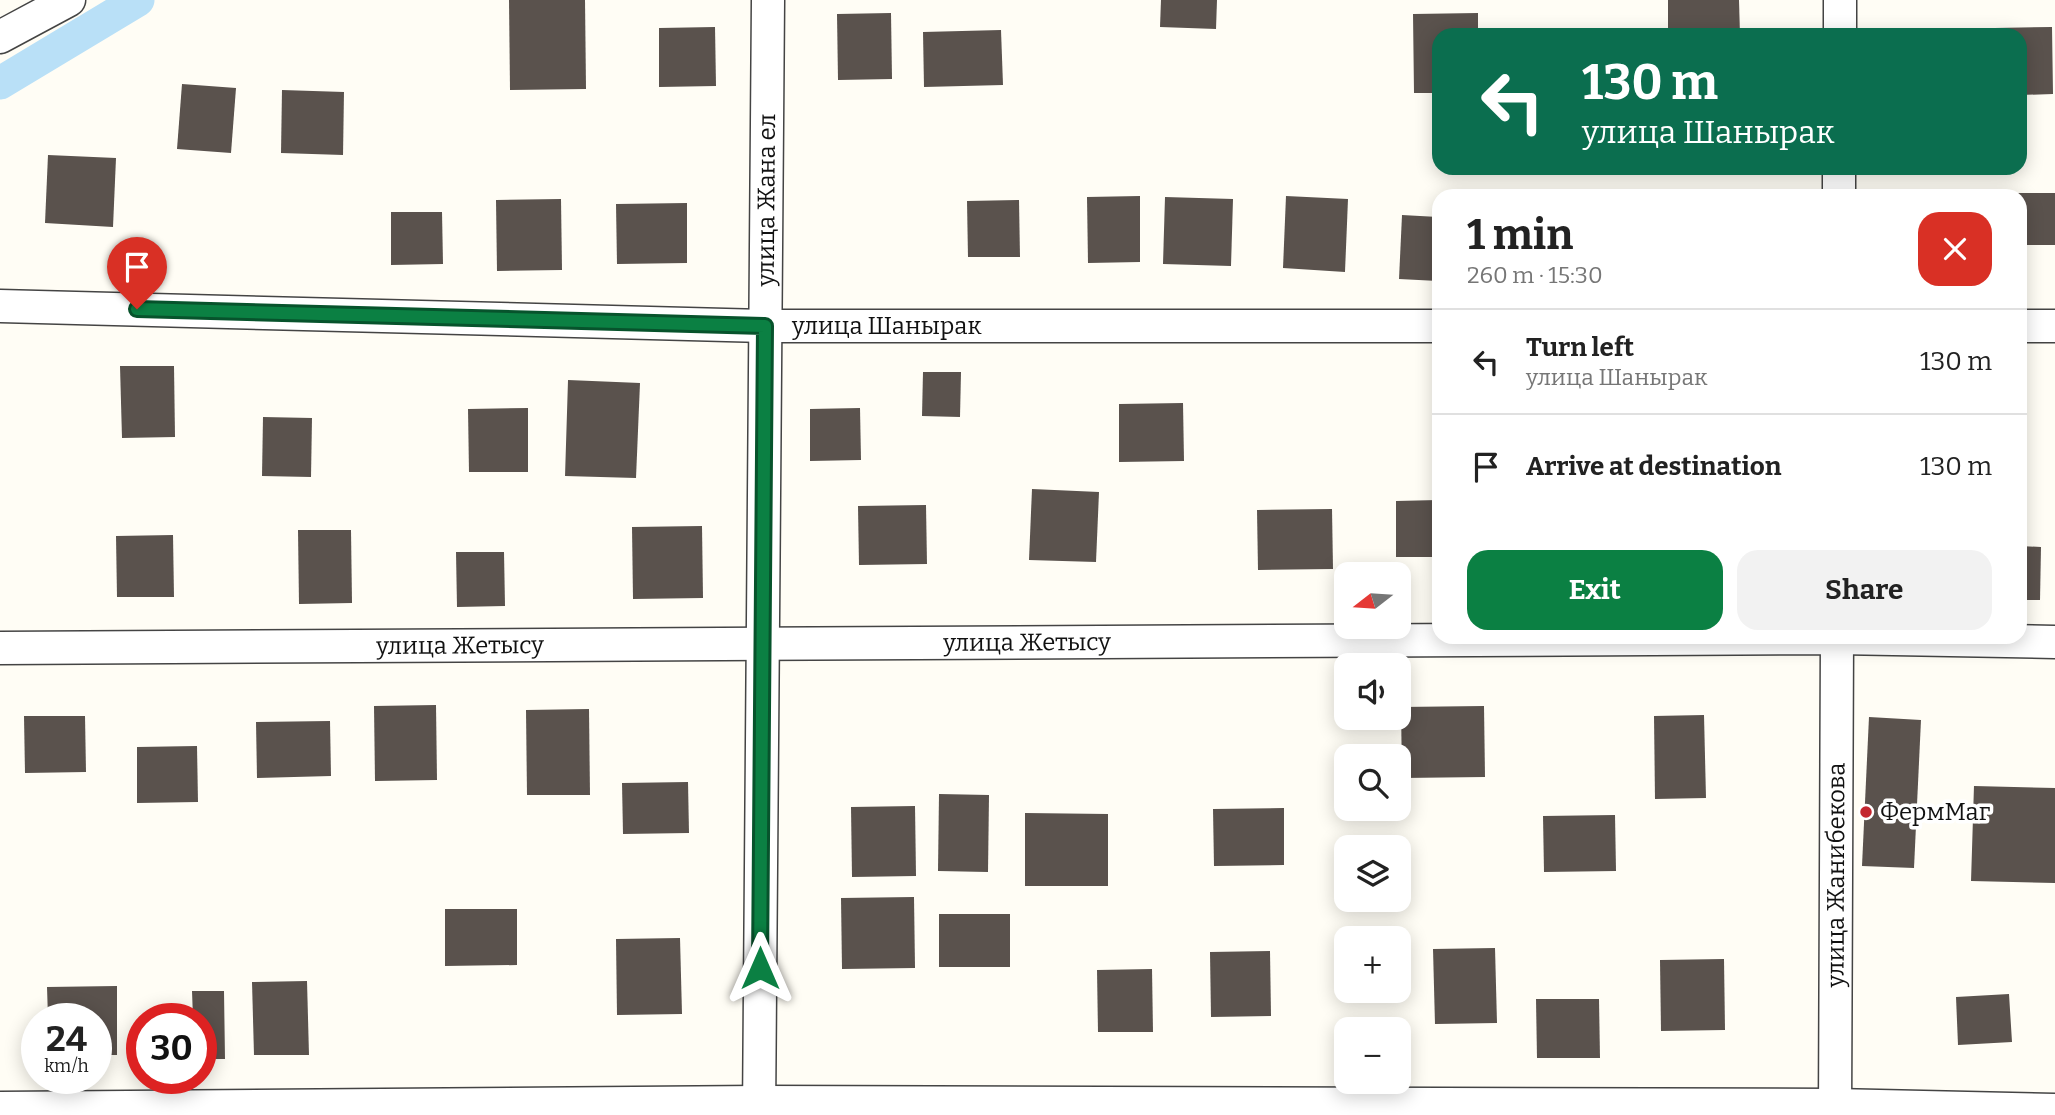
<!DOCTYPE html>
<html lang="en">
<head>
<meta charset="utf-8">
<style>
  body { margin:0; font-family:Bitter,serif; background:#f2f2f2; color:#222; height:100vh; display:flex; flex-direction:column; font-size:26px; white-space:nowrap }
  * { box-sizing:border-box; margin:0 }
  p { font-size:23px; color:#767676 }
  .icon { flex:none; width:38px; height:38px; fill:none; stroke:currentColor; stroke-width:2; stroke-linecap:round; stroke-linejoin:round }
  .map { position:relative; flex:1; overflow:hidden }
  .drawer { position:absolute; left:1432px; top:189px; width:595px; height:455px; display:flex; flex-direction:column; background:#fff; border-radius:21px; box-shadow:0 4px 18px #0003 }
  .drawer>* { flex:none }
  .guide { position:absolute; left:1432px; top:28px; width:595px; height:147px; border-radius:21px; box-shadow:0 4px 18px #0003; background:#0b6e4f; color:#fff; overflow:hidden }
  .needle { width:46px; rotate:253deg }
  .buttons { position:absolute; left:1334px; top:562px; display:grid; gap:14px }
  .buttons a { display:grid; place-items:center; width:77px; height:77px; border-radius:14px; background:#fff; box-shadow:0 4px 18px #0003; font-size:35px }
  .speed { position:absolute; left:21px; top:1003px; display:flex; gap:14px; font-size:35px; font-weight:700; text-align:center }
  .speed>* { display:grid; place-content:center; width:91px; height:91px; border-radius:50%; background:#fff; box-shadow:0 4px 18px #0003; line-height:1 }
  .speed small { font-size:18px; font-weight:400 }
  .speed .limit { border:10px solid #d22; background:#fff; color:#111 }
  .pin { position:absolute; display:grid; place-items:center; width:60px; height:60px; color:#fff; margin:-72px -30px; border-radius:50% 50% 50% 0; rotate:-45deg; box-shadow:0 0 7px #0007 }
  .pin .icon { rotate:45deg }
  .me { position:absolute; width:77px; margin:-38px; rotate:0deg; stroke-linejoin:round; filter:drop-shadow(0 0 5px #0008) }
  .turn { display:flex; align-items:center; gap:24px; height:147px; padding:0 35px; font-size:32px }
  .turn .icon { width:91px; height:91px; stroke-width:2.5 }
  .turn b { display:block; font-size:49px; line-height:60px }
  .round { display:grid; place-items:center; flex:none; width:74px; height:74px; border-radius:21px; background:#f2f2f2 }
  .headline { display:flex; align-items:center; justify-content:space-between; height:119px; padding:0 35px }
  h1 { font-size:42px; font-weight:700; line-height:52px }
  .action { display:flex; gap:14px; margin-top:auto; padding:14px 35px }
  .action a { flex:1; height:80px; border-radius:21px; background:#0b8043; color:#fff; font-size:28px; font-weight:700; line-height:80px; text-align:center }
  .action a+a { background:#f2f2f2; color:#222 }
  ul { padding:0; list-style:none }
  li { display:flex; align-items:center; gap:21px; height:105px; padding:0 35px; border-top:2px solid #e0e0e0 }
  li div { flex:1 }
  li b { display:block; font-size:26px }
  li em { font-style:normal }
  .map>svg:first-child { display:block }
  .lines { fill:none; stroke-linecap:round; stroke-linejoin:round }
  .canal { stroke:#b9e0f7; stroke-width:33 }
  .building { fill:#5a524d }
  .minor-casing { stroke:#444; stroke-width:35 }
  .minor { stroke:#fff; stroke-width:32 }
  .route-casing { stroke:#07532c; stroke-width:18 }
  .route { stroke:#0b8043; stroke-width:12 }
  .poi-dot { fill:#c4262e; stroke:#fff; stroke-width:2.5 }
  .labels { text-anchor:middle; dominant-baseline:central; stroke-width:7; stroke-linejoin:round; paint-order:stroke }
  .street-label { font-size:24px; fill:#111; stroke:#fff }
  .poi-label { font-size:24px; fill:#111; stroke:#fff; text-anchor:start }
</style>
</head>
<body>
<div class="map">
<svg width="2055" height="1115" viewBox="0 0 2055 1115">
  <rect width="100%" height="100%" fill="#fffdf5"/>
  <g class="lines">
    <path class="canal" d="M0 83 138 0"/>
  </g>
  <g class="building">
    <path d="M509 0H585L586 89 510 90Z"/>
    <path d="M1161 0H1217L1216 29 1160 27Z"/>
    <path d="M1668 0H1739L1740 35H1668Z"/>
    <path d="M891 13 892 79 838 80 837 14Z"/>
    <path d="M1478 13V35H1438V93H1414L1413 14Z"/>
    <path d="M715 27 716 86 659 87V28Z"/>
    <path d="M2052 27 2053 94 2020 95V35H1995V28Z"/>
    <path d="M1001 30 1003 85 924 87 923 32Z"/>
    <path d="M182 84 236 88 231 153 177 149Z"/>
    <path d="M282 90 344 92 343 155 281 153Z"/>
    <path d="M48 155 116 158 113 227 45 223Z"/>
    <path d="M1544 168H1618L1619 171 1544 172Z"/>
    <path d="M2011 193H2055V245H2020V196H2011Z"/>
    <path d="M1140 196V262L1088 263 1087 197Z"/>
    <path d="M1286 196 1348 199 1345 272 1283 268Z"/>
    <path d="M1165 197 1233 199 1231 266 1163 264Z"/>
    <path d="M561 199 562 270 497 271 496 200Z"/>
    <path d="M1019 200 1020 257H968L967 201Z"/>
    <path d="M687 203V263L617 264 616 204Z"/>
    <path d="M391 212H442L443 264 391 265Z"/>
    <path d="M1402 215 1438 217V281L1399 279Z"/>
    <path d="M120 366H174L175 437 122 438Z"/>
    <path d="M923 372H961L960 417 922 416Z"/>
    <path d="M568 380 640 383 636 478 565 476Z"/>
    <path d="M1183 403 1184 461 1119 462V404Z"/>
    <path d="M528 408V472H469L468 409Z"/>
    <path d="M860 408 861 460 810 461V409Z"/>
    <path d="M263 417 312 418 311 477 262 476Z"/>
    <path d="M1032 489 1099 492 1096 562 1029 560Z"/>
    <path d="M1438 500V557H1396V501Z"/>
    <path d="M926 505 927 564 859 565 858 506Z"/>
    <path d="M1332 509 1333 569 1258 570 1257 510Z"/>
    <path d="M702 526 703 598 633 599 632 527Z"/>
    <path d="M298 530H351L352 603 299 604Z"/>
    <path d="M173 535 174 597H117L116 536Z"/>
    <path d="M2020 546 2041 547 2040 600H2020Z"/>
    <path d="M456 552H504L505 606 457 607Z"/>
    <path d="M436 705 437 780 375 781 374 706Z"/>
    <path d="M1484 706 1485 777 1402 778 1401 707Z"/>
    <path d="M589 709 590 795H527L526 710Z"/>
    <path d="M1704 715 1706 798 1655 799 1654 716Z"/>
    <path d="M24 716H85L86 772 25 773Z"/>
    <path d="M1869 717 1921 720 1914 868 1862 866Z"/>
    <path d="M330 721 331 776 257 778 256 722Z"/>
    <path d="M197 746 198 802 137 803V747Z"/>
    <path d="M688 782 689 833 623 834 622 783Z"/>
    <path d="M1974 786 2055 788V883L1971 881Z"/>
    <path d="M939 794 989 795 988 872 938 871Z"/>
    <path d="M915 806 916 876 852 877 851 807Z"/>
    <path d="M1284 808V865L1214 866 1213 809Z"/>
    <path d="M1025 813 1108 814V886H1025Z"/>
    <path d="M1615 815 1616 871 1544 872 1543 816Z"/>
    <path d="M914 897 915 968 842 969 841 898Z"/>
    <path d="M445 909H517V965L445 966Z"/>
    <rect x="939" y="914" width="71" height="53"/>
    <path d="M680 938 682 1014 617 1015 616 939Z"/>
    <path d="M1495 948 1497 1023 1435 1024 1433 949Z"/>
    <path d="M1270 951 1271 1016 1211 1017 1210 952Z"/>
    <path d="M1724 959 1725 1030 1661 1031 1660 960Z"/>
    <path d="M1152 969 1153 1032H1098L1097 970Z"/>
    <path d="M307 981 309 1055H254L252 982Z"/>
    <path d="M117 986V1055H96V1018H48L47 987Z"/>
    <path d="M192 991H224L225 1059H201V1018H193Z"/>
    <path d="M2009 994 2012 1042 1958 1045 1956 997Z"/>
    <path d="M1536 999H1599L1600 1058H1537Z"/>
  </g>
  <g class="lines">
    <g class="minor-casing">
      <g id="minor">
        <path d="M1840 35V0"/>
        <path d="M0 37 69 0"/>
        <path d="M1839 196V168"/>
        <path id="s1" d="M0 306 765 326H1438"/>
        <path d="M2020 326H2055"/>
        <path id="s2" d="M0 648 1837 638 2055 642"/>
        <path d="M0 1108 759 1102 1835 1105 2055 1110"/>
        <path id="s3" d="M759 1115 768 0"/>
        <path id="s4" d="M1835 1115 1837 637"/>
      </g>
    </g>
    <use href="#minor" class="minor"/>
  </g>
  <g class="lines">
    <g class="route-casing">
      <path id="route" d="M137 309 765 326 760 968"/>
    </g>
    <use href="#route" class="route"/>
  </g>
  <circle class="poi-dot" cx="1866" cy="812" r="7"/>
  <g class="labels">
    <g class="street-label">
      <text stroke="none"><textPath href="#s3" startOffset="915">улица Жана ел</textPath></text>
      <text stroke="none"><textPath href="#s1" startOffset="887">улица Шанырак</textPath></text>
      <text stroke="none"><textPath href="#s2" startOffset="1027">улица Жетысу</textPath></text>
      <text stroke="none"><textPath href="#s2" startOffset="460">улица Жетысу</textPath></text>
      <text stroke="none"><textPath href="#s4" startOffset="240">улица Жанибекова</textPath></text>
    </g>
    <g class="poi-label">
      <text x="1880" y="812">ФермМаг</text>
    </g>
  </g>
</svg>
<div class="buttons">
<a><svg class="needle" viewBox="-14 -14 28 28"><path d="M0-13l5 13h-10z" fill="#e53935"/><path d="M0 13l5-13h-10z" fill="#767676"/></svg></a>
<a><svg class="icon" aria-label="sound" viewBox="0 0 24 24"><path d="M4 9h4l5-4v14l-5-4H4zM17 9q2 3 0 6"/></svg></a>
<a><svg class="icon" aria-label="search" viewBox="0 0 24 24"><circle cx="10" cy="10" r="6"/><path d="M15 15l6 6"/></svg></a>
<a><svg class="icon" aria-label="layers" viewBox="0 0 24 24"><path d="M12 4l9 5-9 5-9-5zM3 14l9 5 9-5"/></svg></a>
<a>+</a>
<a>−</a>
</div>
<div class="speed"><div>24<small>km/h</small></div><div class="limit">30</div></div>
<div class="pin" style="left:137px;top:309px;background:#d93025"><svg class="icon" aria-label="arrive" viewBox="0 0 24 24"><path d="M6 21V4h12l-3 4 3 4H6"/></svg></div>
<svg class="me" style="left:760px;top:968px" viewBox="-20 -20 40 40"><path d="M0-17L14 15 0 8-14 15z" fill="#0b8043" stroke="#fff" stroke-width="4"/></svg>
<div class="guide">
<div class="turn"><svg class="icon" aria-label="left" viewBox="0 0 24 24"><path d="M17 20v-9H6M10 6l-5 5 5 5"/></svg><div><b>130 m</b>улица Шанырак</div></div>
</div>
<section class="drawer">
<div class="headline"><div><h1>1 min</h1><p>260 m · 15:30</p></div><a class="round" style="background:#d93025;color:#fff"><svg class="icon" aria-label="close" viewBox="0 0 24 24"><path d="M6 6l12 12M18 6L6 18"/></svg></a></div>
<ul>
<li><svg class="icon" aria-label="left" viewBox="0 0 24 24"><path d="M17 20v-9H6M10 6l-5 5 5 5"/></svg><div><b>Turn left</b><p>улица Шанырак</p></div><em>130 m</em></li>
<li><svg class="icon" aria-label="arrive" viewBox="0 0 24 24"><path d="M6 21V4h12l-3 4 3 4H6"/></svg><div><b>Arrive at destination</b></div><em>130 m</em></li>
</ul>
<div class="action"><a>Exit</a><a>Share</a></div>
</section>
</div>
</body>
</html>
